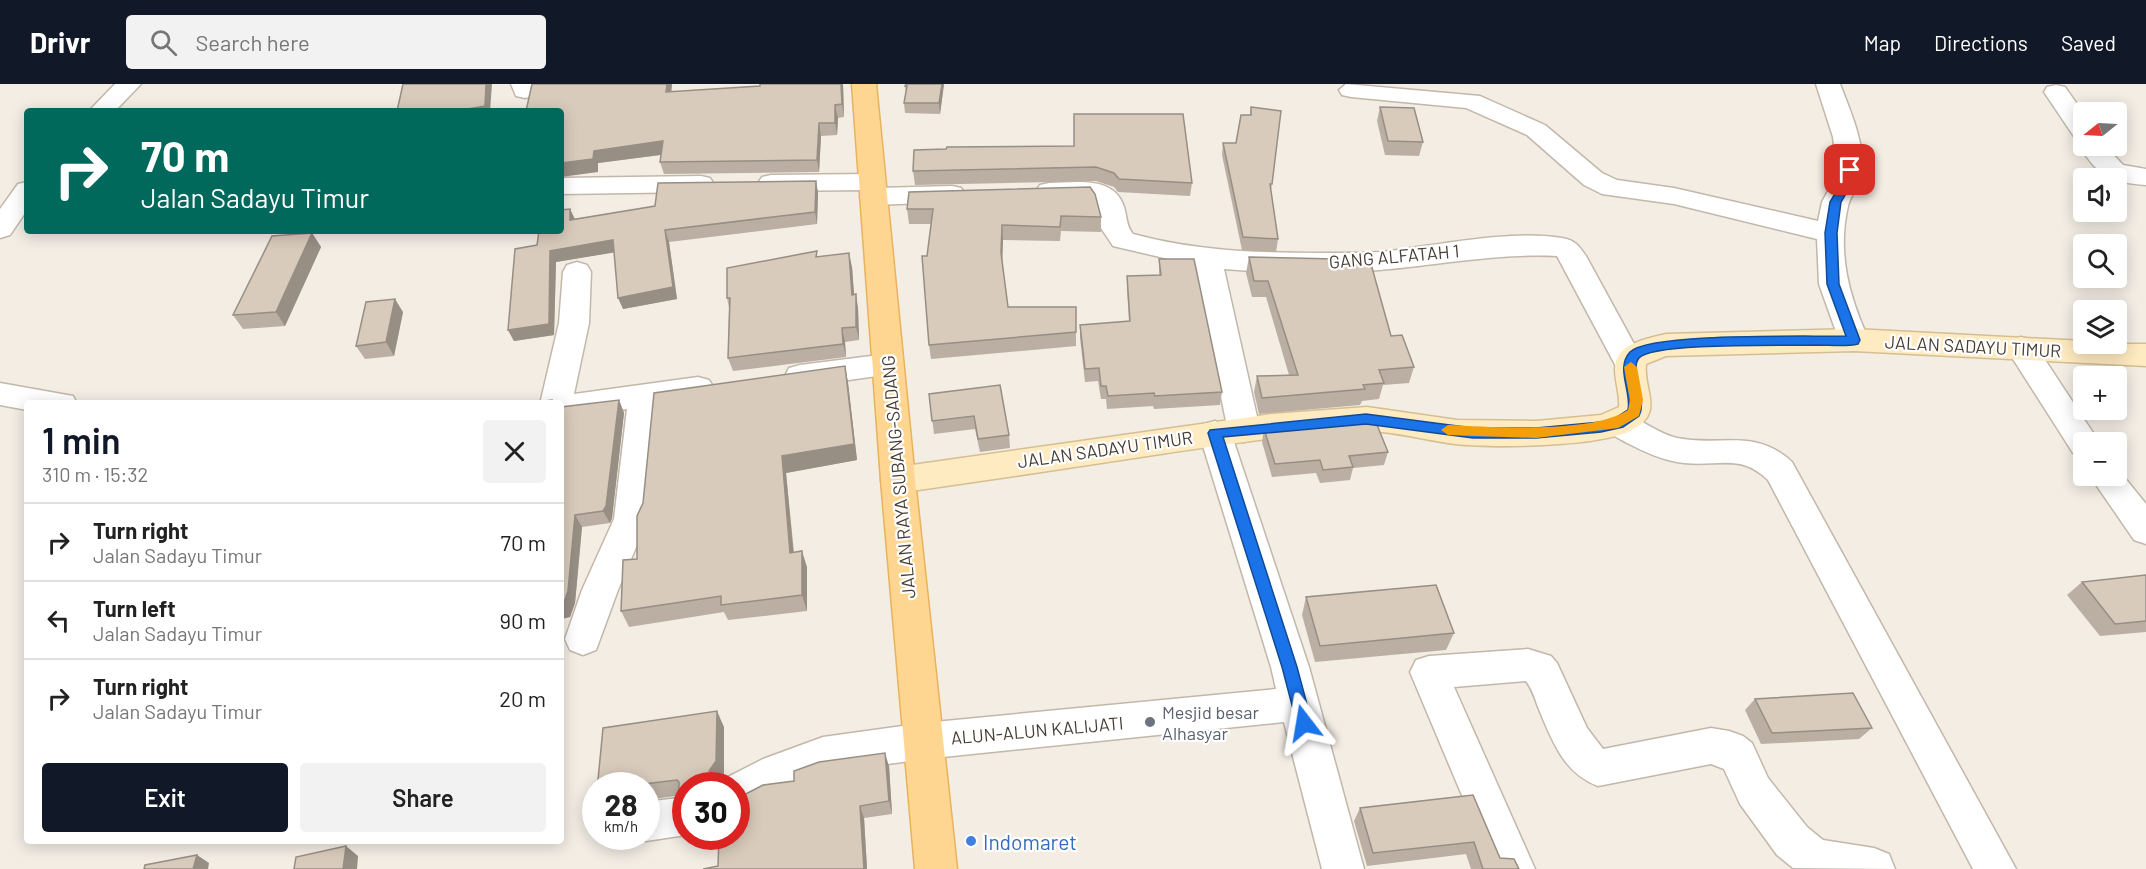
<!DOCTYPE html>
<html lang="en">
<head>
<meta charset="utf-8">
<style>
  body { margin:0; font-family:Barlow,sans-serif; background:#f2f2f2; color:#222; height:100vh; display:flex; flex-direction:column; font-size:22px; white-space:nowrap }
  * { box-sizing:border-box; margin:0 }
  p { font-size:20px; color:#767676 }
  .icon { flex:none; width:33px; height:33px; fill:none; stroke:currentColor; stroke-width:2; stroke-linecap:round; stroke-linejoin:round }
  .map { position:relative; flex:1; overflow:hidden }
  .sheet { position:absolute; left:24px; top:316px; width:540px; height:444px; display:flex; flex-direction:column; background:#fff; border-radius:6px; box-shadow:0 3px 15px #0003 }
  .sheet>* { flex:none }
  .banner { position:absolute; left:24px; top:24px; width:540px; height:126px; border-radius:6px; box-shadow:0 3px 15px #0003; background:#00695c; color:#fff; overflow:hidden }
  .needle { width:39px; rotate:252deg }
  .buttons { position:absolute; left:2073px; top:18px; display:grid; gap:12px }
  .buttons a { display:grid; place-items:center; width:54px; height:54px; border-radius:6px; background:#fff; box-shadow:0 3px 15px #0003; font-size:30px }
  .speed { position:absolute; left:582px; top:688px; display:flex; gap:12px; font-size:30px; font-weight:700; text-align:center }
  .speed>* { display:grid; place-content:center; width:78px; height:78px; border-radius:50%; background:#fff; box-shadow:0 3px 15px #0003; line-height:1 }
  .speed small { font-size:15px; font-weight:400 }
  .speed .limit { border:9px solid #d22; background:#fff; color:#111 }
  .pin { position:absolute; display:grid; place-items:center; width:51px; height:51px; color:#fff; margin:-26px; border-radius:12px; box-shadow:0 3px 9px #0006 }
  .me { position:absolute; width:66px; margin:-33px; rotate:346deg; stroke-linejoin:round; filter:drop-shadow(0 0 4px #0008) }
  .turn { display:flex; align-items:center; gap:21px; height:126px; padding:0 18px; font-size:27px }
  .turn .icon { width:78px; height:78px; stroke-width:2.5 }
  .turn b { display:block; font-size:42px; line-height:51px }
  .round { display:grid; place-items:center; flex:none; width:63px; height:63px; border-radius:6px; background:#f2f2f2 }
  .headline { display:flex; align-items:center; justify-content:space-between; height:102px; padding:0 18px }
  h1 { font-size:36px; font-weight:600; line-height:45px; color:#111827 }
  .primary-button { display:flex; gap:12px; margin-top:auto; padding:12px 18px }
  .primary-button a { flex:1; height:69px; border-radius:6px; background:#111827; color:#fff; font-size:24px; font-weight:600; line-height:69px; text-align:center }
  .primary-button a+a { background:#f2f2f2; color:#222 }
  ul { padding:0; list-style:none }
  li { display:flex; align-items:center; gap:18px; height:78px; padding:0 18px; border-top:2px solid #e0e0e0 }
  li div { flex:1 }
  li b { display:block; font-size:22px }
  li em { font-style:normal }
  header { display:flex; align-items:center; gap:36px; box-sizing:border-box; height:84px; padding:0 30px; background:#111827; color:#fff }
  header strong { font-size:28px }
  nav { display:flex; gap:33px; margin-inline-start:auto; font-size:21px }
  .search { width:420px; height:54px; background:#f2f2f2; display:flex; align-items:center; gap:15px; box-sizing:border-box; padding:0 21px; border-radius:6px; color:#767676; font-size:22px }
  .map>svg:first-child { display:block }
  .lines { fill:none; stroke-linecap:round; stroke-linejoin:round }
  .street-casing { stroke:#c2b7a9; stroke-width:3 }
  .secondary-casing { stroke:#d5be91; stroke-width:3 }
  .primary-casing { stroke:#e9b35c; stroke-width:3 }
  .street { fill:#fff; fill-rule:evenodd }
  .secondary { fill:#ffebc2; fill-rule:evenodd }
  .primary { fill:#ffd691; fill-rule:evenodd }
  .wall { fill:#baafa2 }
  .shaded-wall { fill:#978e84 }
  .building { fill:#d8cbbc; stroke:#978e84; stroke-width:1.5 }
  .route { fill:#1a73e8; stroke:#114b97; stroke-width:1.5 }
  .slow { fill:#f59e0b }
  .worship-dot { fill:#6b7280; stroke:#fff; stroke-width:2 }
  .shop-dot { fill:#3f7fe0; stroke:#fff; stroke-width:2 }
  .labels { text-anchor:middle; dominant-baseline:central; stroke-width:4.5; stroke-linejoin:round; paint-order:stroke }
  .street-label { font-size:18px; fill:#453d34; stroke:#fff }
  .worship-label { font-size:18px; fill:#5b616d; stroke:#fff; text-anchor:start }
  .near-shop-label { font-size:21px; fill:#366cbe; stroke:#fff; text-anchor:start }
</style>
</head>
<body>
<header>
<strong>Drivr</strong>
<div class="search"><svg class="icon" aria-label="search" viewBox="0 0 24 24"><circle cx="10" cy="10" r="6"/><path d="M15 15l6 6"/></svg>Search here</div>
<nav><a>Map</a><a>Directions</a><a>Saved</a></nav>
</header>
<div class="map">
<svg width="2146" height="785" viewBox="0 0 2146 785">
  <rect width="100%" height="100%" fill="#f3ede4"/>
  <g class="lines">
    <g class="street-casing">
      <g id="street">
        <path d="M115 0H141L115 27H89Z"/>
        <path d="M511 0H535L537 7 534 12 525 14 516 12Z"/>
        <path d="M1346 0 1480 12 1545 41 1602 89 1617 96 1674 104 1818 137 1822 118 1835 94 1837 85 1833 53 1816 0H1840C1850 26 1863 56 1863 84 1863 98 1851 109 1848 122 1837 169 1849 213 1869 256L1865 263 1854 267 1843 263 1839 256 1819 200 1817 155 1674 120 1602 110 1584 101 1527 51 1466 24 1351 13 1342 11 1339 6Z"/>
        <path d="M2056 1 2065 3 2084 30V62H2105L2123 81 2146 85V101C2108 98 2101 94 2079 62L2083 56 2075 54 2044 8 2047 3Z"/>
        <path d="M871 90 880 92 884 98 878 104 952 102 961 104 965 110 961 116 952 118 873 121 864 119 860 113 866 106 771 107 762 105 758 99 762 93 771 91Z"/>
        <path d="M701 92 710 94 714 100 710 106 701 108 561 110V94Z"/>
        <path d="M27 98V126L10 151 0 154V125L18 100Z"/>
        <path d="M1049 99C1075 99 1114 91 1124 123 1127 132 1126 142 1133 150 1195 167 1258 169 1322 169 1342 169 1361 169 1381 168 1434 162 1511 145 1562 154 1575 156 1579 162 1586 172L1645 280 1641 288 1630 291 1619 288 1557 172C1497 169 1439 181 1379 186 1328 191 1274 189 1224 185L1260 346 1255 355 1244 358 1233 355 1309 583 1364 785H1322L1284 638 924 675 823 689 790 701 736 728V702H719L722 696 763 675 823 653 924 639 1276 605 1271 583 1199 349 1204 340 1215 337 1227 342 1194 181 1113 162 1101 144 1094 117 1040 113 1036 107 1040 101Z"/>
        <path d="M577 178 587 181 591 188 589 239 574 310 698 293 709 296 714 304 709 312 659 321 648 435 618 506 596 566 583 571 570 566 565 555 582 506 614 435 627 325 561 335V320H540L559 239 563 188 567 181Z"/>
        <path d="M2021 253 2032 256 2099 358H2084V372L2073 369 2006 264 2010 256Z"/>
        <path d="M887 270 898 273 902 281 898 289 800 303 789 300 785 292 789 284 800 281Z"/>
        <path d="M0 299 73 312 77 320H27V326L0 321Z"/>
        <path d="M1618 327C1639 333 1656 349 1677 354 1721 363 1754 343 1792 378L2016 785H1973L1768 396C1740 369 1719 383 1684 379 1664 377 1645 368 1627 359 1617 353 1608 350 1602 339L1607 331Z"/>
        <path d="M2116 383 2146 420V460L2134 456 2090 392H2116Z"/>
        <path d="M1528 565 1551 572 1557 579 1587 644 1603 665 1711 644 1729 647 1743 652 1752 659 1768 694 1807 743 1823 756 1874 764 1889 770 1895 785 1793 784 1777 771 1740 720 1724 685 1711 680 1598 702C1563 689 1552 656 1538 623 1535 614 1532 605 1526 597L1454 603 1535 785H1493L1410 588 1416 576 1429 572Z"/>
        <path d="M686 713V751L646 757 635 753H646V718Z"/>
      </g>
    </g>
    <g class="secondary-casing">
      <path id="secondary" d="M1854 245 2084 257V260H2146V282L1854 267 1666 272 1646 280C1643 308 1666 329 1630 347 1597 363 1492 364 1455 360 1425 356 1394 347 1365 347 1299 348 1232 360 1167 369 1077 383 988 396 898 409L886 405 881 396 886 387 898 383 1272 330 1367 323 1457 336 1536 337 1601 331 1619 323C1620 310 1615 298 1615 285 1615 259 1647 255 1666 250Z"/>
    </g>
    <g class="primary-casing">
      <path id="primary" d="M852 0H876L915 396 957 785H915L881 396Z"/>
    </g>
    <use href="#street" class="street"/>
    <use href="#secondary" class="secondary"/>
    <use href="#primary" class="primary"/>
  </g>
  <g class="wall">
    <path d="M532 0H672L671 8 760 2V0H843L844 33 838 34 837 51 821 52 819 88 664 90 660 78 661 71 598 79V88Z"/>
    <path d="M944 0 940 30 905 29 904 19 906 8 905 2Z"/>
    <path d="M1251 23 1281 27 1271 106 1278 155 1276 168 1242 166 1222 71 1223 59H1236L1250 31Z"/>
    <path d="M1380 23 1423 58 1419 72 1385 71 1377 37Z"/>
    <path d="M1074 62 1192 99 1190 112 1118 108 1114 103 1096 97 915 101 913 87Z"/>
    <path d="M816 97 818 109 817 140 669 158 677 215 623 225 614 168 556 178 554 251 514 257 508 246 537 161 570 125 575 135Z"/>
    <path d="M909 108 1101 133V148L1061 147 1060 157 1003 156 1002 177 1008 223H1076V262L931 275 929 261 927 172 931 140H909L907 125Z"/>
    <path d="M312 149 321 163 285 242 243 245 233 231Z"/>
    <path d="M818 173 852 183 854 210 858 224 859 256 845 258 846 273 733 287 728 274 729 224 727 214Z"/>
    <path d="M1249 173 1338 181 1414 283 1409 299 1383 301 1379 315 1362 317 1360 321 1259 330 1254 308 1257 292 1289 291 1266 213H1252L1246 189Z"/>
    <path d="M1159 175 1222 308 1220 321 1154 325 1153 322 1107 325 1106 315H1101L1098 297 1085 298 1080 254V241L1129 238 1127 205V192H1159Z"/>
    <path d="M403 228 394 272 365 275 356 262Z"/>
    <path d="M845 282 848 299 857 376 786 389 794 468 807 483V527L728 536 724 528 629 543 621 527 637 475Z"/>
    <path d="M1000 301 1009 351 1010 364 980 368 975 345 934 350 929 310Z"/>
    <path d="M619 316 624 329 612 434 610 439 582 443 575 519 570 533 561 535V323Z"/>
    <path d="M1264 345 1388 368 1384 381 1353 384 1350 396 1320 399 1316 389 1272 393 1262 358Z"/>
    <path d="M2146 491V548L2100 552 2067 511 2082 498Z"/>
    <path d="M1306 513 1454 549 1446 566 1315 578 1302 531Z"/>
    <path d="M1755 615 1872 644 1859 655 1761 660 1745 626Z"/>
    <path d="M724 643V692L720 698 723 702H686V717L682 711 646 716V702H602L598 696Z"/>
    <path d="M889 682 892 730 864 734 867 785H703L718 782Z"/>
    <path d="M1473 711 1500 774 1519 785H1471L1466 770 1367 782 1354 737 1360 724Z"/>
  </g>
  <g class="shaded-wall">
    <path d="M486 0H492L490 27H456Z"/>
    <path d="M667 0H672L670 20 666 8Z"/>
    <path d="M841 0H843L844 33 842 20Z"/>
    <path d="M942 0H944L940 30 939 19Z"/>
    <path d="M835 21 838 34 837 51 835 39Z"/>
    <path d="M819 39 821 52 819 88 817 76Z"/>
    <path d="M663 57 667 70 598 79V88L561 93V79L594 67Z"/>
    <path d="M816 97 818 109 817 140 815 128Z"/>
    <path d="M570 125 575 136H570Z"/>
    <path d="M1002 141 1003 156 1002 183 1001 169Z"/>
    <path d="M665 146 669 158 677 215 623 225 618 214Z"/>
    <path d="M312 149 321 163 285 242 276 228Z"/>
    <path d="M613 156 617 168 556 178 554 251 514 257 508 246 550 167Z"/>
    <path d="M849 169 852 183 855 224 852 211Z"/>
    <path d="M856 210 858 224 859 256 856 243Z"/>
    <path d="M395 215 403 228 394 272 386 258Z"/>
    <path d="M842 244 845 258 846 273 843 260Z"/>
    <path d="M845 282 848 299 857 376 786 389 795 485 790 469 782 372Z"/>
    <path d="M619 316 624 329 612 434 610 439 603 427Z"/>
    <path d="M575 431 582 443 575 519 570 533 561 535V522Z"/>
    <path d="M802 467 807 483V527L802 511Z"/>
    <path d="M717 627 724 643V692L720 698 723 702H716L709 687Z"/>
    <path d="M885 669 889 682 892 730 889 717Z"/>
    <path d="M860 722 864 734 867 785H864Z"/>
    <path d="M346 762 358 772 357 785H343Z"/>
    <path d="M197 771 209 779 208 785H193Z"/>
  </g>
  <g class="building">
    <path d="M403 0H486L485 22 456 27H397Z"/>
    <path d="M532 0H667L666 8 760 2V0H841L842 20 835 21V39H819L817 76 660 78 663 57 594 67 593 75 561 79V27H526Z"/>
    <path d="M906 0H942L939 19H904L907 2H905Z"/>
    <path d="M1251 23 1281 27 1272 100H1270L1278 155 1243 153 1223 59H1236L1241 31H1251Z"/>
    <path d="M1380 23 1414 24 1423 58 1388 57Z"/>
    <path d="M1074 30H1183L1192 99 1119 95 1114 89 1096 83 913 87 914 66 946 65 947 63 1074 62Z"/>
    <path d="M816 97 815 128 665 146 673 203 618 214 613 156 550 167 549 240 508 246 515 165 537 161 539 147H561V126L570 125V136L655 122 658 99Z"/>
    <path d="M1090 103 1095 110 1101 133 1061 132 1060 143 1002 141 1001 169 1008 223H1076V248L929 261 922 172H927L933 125H907L909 108Z"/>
    <path d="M312 149 276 228 233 231 272 152Z"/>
    <path d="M817 167 816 173 849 169 852 211 856 210V243L842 244 843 260 728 274 730 214H727V184Z"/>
    <path d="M1249 173 1336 175 1338 181 1371 180 1391 252 1402 251 1414 283 1379 286 1384 299 1363 301 1365 305 1262 314 1257 292 1298 291 1268 197H1254Z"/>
    <path d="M1159 175H1194L1222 308 1155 312 1154 309 1108 312 1106 302H1101L1099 284 1085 285 1080 241 1130 237 1127 192 1161 191Z"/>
    <path d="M395 215 386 258 356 262 366 218Z"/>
    <path d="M845 282 854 360 782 372 790 469 802 467V511L721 521V512L621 527 623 476 637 475V432L643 419 654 309Z"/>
    <path d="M1000 301 1009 351 978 355 974 332 932 337 929 310Z"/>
    <path d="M552 316V320H521Z"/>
    <path d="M619 316 606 422 603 427 575 431 568 507 563 521 561 522V323Z"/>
    <path d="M1375 336 1388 368 1349 372 1353 383 1323 386 1320 376 1275 380 1264 345 1319 339Z"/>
    <path d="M2146 491V537L2115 540 2082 498Z"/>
    <path d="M1436 501 1454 549 1320 562 1306 513Z"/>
    <path d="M1853 609 1872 644 1772 649 1755 615Z"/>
    <path d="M717 627 716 677 709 687 716 689V702H686V706L679 707V698L677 696 636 701V702H621L622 693 598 696 603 644Z"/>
    <path d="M885 669 889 717 860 722 864 785H703L718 782 719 753H736V715L763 701 794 697V687L819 678Z"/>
    <path d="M1473 711 1500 774 1514 775 1519 785H1483L1474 758 1373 769 1360 724Z"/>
    <path d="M346 762 343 785H294L296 773Z"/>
    <path d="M197 771 193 785H144L145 781Z"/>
  </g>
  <path class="route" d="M1850 82 1856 86 1854 96 1841 118 1837 149 1839 200 1860 256 1858 260C1846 263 1830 261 1817 261 1790 262 1654 258 1639 274 1629 286 1648 315 1639 332L1623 343 1601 348 1536 354H1473L1366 340 1223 353 1297 583 1312 639 1309 644 1304 647 1298 644 1282 583 1208 349 1210 346 1366 330 1473 344H1536L1601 338 1614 335 1628 326C1632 308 1615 284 1630 268 1650 248 1811 253 1846 252L1827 200 1825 149 1830 118 1843 96 1845 86Z"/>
  <path class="slow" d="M1631 278 1637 283 1643 316 1639 332 1618 344 1536 354 1448 351 1441 346 1448 341C1493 343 1591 350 1628 326L1630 316 1624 283Z"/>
  <circle class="worship-dot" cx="1150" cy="638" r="6"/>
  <circle class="shop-dot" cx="971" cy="757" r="6"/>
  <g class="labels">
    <g class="street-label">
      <text transform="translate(1394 172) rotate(-5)">GANG ALFATAH 1</text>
      <text transform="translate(1973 262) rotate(3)">JALAN SADAYU TIMUR</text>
      <text transform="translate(1105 365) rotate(-8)">JALAN SADAYU TIMUR</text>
      <text transform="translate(898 393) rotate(-95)">JALAN RAYA SUBANG-SADANG</text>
      <text transform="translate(1037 646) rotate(-5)">ALUN-ALUN KALIJATI</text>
    </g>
    <g class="worship-label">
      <text x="1162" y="628">Mesjid besar<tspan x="1162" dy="21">Alhasyar</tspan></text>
    </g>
    <g class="near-shop-label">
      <text x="983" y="757">Indomaret</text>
    </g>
  </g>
</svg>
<div class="buttons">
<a><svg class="needle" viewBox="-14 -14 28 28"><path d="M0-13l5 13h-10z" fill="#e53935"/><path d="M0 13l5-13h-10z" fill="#767676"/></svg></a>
<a><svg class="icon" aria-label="sound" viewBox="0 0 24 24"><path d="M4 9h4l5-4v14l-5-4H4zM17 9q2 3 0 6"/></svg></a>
<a><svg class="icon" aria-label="search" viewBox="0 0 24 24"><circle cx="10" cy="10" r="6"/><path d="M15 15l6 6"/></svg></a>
<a><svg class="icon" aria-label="layers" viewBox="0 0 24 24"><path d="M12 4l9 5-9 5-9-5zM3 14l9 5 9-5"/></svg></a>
<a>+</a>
<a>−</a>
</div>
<div class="speed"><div>28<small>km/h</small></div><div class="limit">30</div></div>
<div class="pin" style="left:1850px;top:86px;background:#d93025"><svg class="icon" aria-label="arrive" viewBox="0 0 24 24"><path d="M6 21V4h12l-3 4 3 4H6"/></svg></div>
<svg class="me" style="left:1304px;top:639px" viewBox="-20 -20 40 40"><path d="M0-17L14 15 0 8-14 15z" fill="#1a73e8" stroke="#fff" stroke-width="4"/></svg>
<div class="banner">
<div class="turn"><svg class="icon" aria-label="right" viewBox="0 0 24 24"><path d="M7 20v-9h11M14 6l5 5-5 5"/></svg><div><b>70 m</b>Jalan Sadayu Timur</div></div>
</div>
<section class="sheet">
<div class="headline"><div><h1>1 min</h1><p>310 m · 15:32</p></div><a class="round"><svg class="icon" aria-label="close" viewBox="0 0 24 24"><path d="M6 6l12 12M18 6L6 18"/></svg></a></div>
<ul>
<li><svg class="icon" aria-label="right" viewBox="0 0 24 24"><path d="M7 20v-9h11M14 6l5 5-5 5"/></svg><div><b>Turn right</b><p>Jalan Sadayu Timur</p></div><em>70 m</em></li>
<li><svg class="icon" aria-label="left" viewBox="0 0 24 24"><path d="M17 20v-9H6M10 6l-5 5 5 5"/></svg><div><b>Turn left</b><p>Jalan Sadayu Timur</p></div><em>90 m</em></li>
<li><svg class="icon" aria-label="right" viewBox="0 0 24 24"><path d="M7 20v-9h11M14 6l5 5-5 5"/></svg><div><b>Turn right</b><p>Jalan Sadayu Timur</p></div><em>20 m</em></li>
</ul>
<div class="primary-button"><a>Exit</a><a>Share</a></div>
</section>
</div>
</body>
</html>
